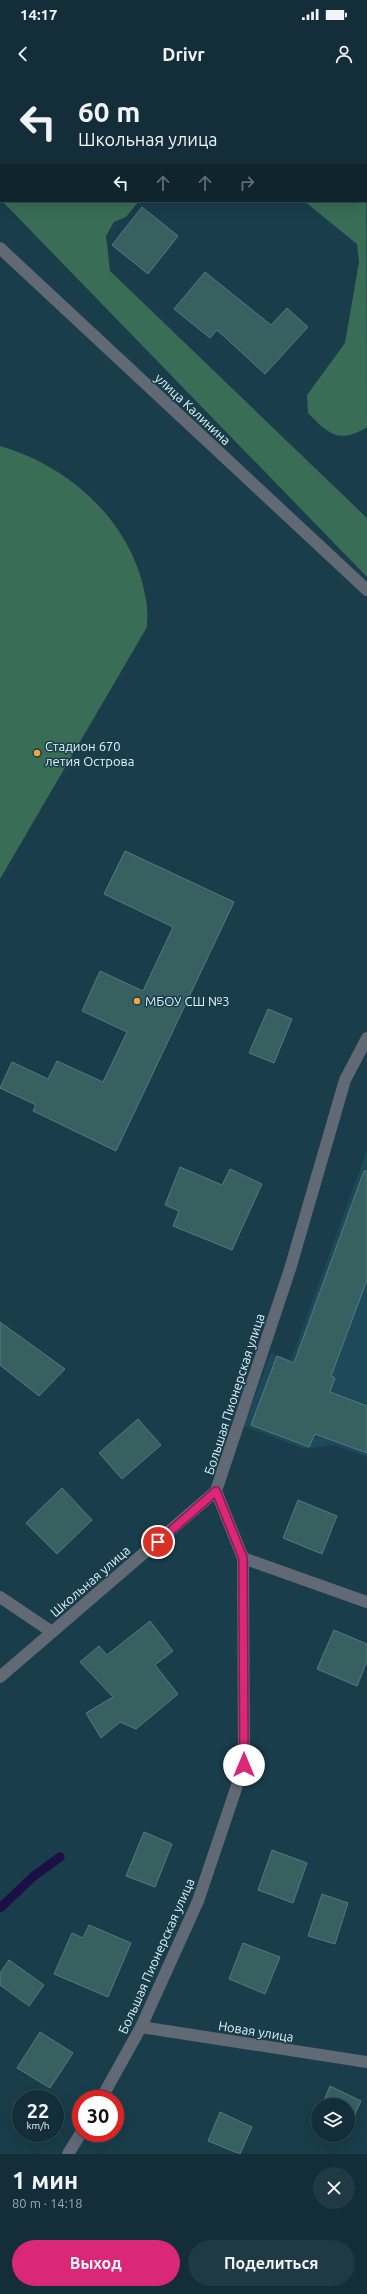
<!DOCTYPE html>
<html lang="ru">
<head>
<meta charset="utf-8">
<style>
  body { margin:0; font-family:Ubuntu,sans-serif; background:#203a43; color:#f1f3f6; height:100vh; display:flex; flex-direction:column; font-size:15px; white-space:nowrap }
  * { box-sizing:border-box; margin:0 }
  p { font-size:13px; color:#9da8ae }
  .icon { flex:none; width:22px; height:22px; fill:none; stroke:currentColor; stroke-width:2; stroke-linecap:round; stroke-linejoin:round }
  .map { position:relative; height:2074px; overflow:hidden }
  .sheet { display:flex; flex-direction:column; background:#132e38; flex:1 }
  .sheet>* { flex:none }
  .banner { position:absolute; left:0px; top:0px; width:367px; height:122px; box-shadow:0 4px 16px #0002,0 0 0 1px #324a53; background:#132e38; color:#f1f3f6; overflow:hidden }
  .tools { position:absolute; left:311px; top:2018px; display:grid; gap:8px }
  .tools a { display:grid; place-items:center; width:44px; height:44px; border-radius:50%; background:#132e38; box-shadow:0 4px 16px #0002,0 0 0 1px #324a53; font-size:20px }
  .speed { position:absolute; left:12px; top:2010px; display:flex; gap:8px; font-size:20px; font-weight:700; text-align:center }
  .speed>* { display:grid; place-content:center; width:52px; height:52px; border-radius:50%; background:#132e38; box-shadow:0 4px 16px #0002,0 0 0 1px #324a53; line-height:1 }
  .speed small { font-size:10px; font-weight:400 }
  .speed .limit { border:6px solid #d22; background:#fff; color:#111 }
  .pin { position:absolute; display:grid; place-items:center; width:34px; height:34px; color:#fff; margin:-17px; border:2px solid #fff; border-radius:50%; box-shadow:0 1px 4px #0007 }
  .me { position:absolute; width:44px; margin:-22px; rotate:0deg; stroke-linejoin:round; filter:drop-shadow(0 0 3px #0008) }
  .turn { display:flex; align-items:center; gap:14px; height:84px; padding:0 12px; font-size:18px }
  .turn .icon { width:52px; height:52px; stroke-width:2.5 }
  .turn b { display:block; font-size:28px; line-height:34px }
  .lanes { display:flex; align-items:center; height:38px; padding:0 12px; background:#0003; justify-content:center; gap:20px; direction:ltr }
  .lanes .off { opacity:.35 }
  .round { display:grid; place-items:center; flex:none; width:42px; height:42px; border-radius:21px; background:#203a43 }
  .summary { display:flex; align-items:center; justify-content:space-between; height:68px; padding:0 12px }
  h1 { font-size:24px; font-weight:700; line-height:30px }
  .cta { display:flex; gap:8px; margin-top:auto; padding:8px 12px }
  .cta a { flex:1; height:46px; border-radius:24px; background:#db2777; color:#fff; font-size:16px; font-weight:700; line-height:46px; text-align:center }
  .cta a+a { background:#203a43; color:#f1f3f6 }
  .status { display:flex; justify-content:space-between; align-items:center; height:28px; padding:0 20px; background:#132e38; direction:ltr }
  .status svg { height:11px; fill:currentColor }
  header { display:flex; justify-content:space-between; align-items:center; height:52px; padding:0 12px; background:#132e38; font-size:18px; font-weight:700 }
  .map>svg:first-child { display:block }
  .built { fill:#1d495a }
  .green { fill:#396d56 }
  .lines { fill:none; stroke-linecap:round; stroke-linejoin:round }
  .stream { stroke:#1c0f46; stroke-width:9 }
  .building { fill:#376060; stroke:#527c7c }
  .lane { stroke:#616975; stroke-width:12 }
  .street { stroke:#616975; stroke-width:12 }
  .route-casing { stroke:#8e194d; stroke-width:10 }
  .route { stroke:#db2777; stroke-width:7 }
  .poi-dot { fill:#f0a63f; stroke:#193d4a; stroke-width:1.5 }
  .labels { text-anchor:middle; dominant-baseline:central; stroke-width:3; stroke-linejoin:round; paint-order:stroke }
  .street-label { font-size:13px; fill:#e0f3fb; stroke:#193d4a }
  .poi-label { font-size:13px; fill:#e0f3fb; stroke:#193d4a; text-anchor:start }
</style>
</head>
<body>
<div class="status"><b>14:17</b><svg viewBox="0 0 49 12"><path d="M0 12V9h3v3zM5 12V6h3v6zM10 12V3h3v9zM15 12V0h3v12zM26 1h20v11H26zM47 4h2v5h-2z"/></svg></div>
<header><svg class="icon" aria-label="back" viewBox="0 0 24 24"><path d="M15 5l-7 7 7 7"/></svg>Drivr<svg class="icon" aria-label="person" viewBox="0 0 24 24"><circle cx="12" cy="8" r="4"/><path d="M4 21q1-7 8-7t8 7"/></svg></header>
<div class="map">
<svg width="367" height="2074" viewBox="0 0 367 2074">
  <rect width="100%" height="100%" fill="#193d4a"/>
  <path class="built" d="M367 1070V1377L334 1365 304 1369 244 1346 271 1273 291 1280Z"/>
  <g class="green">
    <path d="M366 2 367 347C340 364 329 355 308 333L307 315 345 263 359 182 357 164 304 121H366Z"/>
    <path d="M2 121H139L126 137 114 142 106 156 110 191 367 438V497Z"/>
    <path d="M0 366C72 387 134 444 146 520 148 529 147 539 147 547L0 799Z"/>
  </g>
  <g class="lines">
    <path class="stream" d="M0 1828 34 1796 60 1777"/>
  </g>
  <g class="building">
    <path d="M142 127 178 156 148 194 112 165Z"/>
    <path d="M205 192 271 245 287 228 308 247 265 294 217 250 210 258 174 229Z"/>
    <path d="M125 771 234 822 116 1071 33 1031 36 1025 0 1008 12 982 48 999 57 981 103 1002 127 952 82 931 100 891 143 911 173 847 104 814Z"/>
    <path d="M268 929 292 939 274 983 249 973Z"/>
    <path d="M180 1087 222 1105 230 1089 262 1104 232 1170 173 1146 179 1131 165 1125Z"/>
    <path d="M364 1091H367V1200L331 1296 335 1298 330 1312 367 1326V1373L315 1354 309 1367 251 1345 277 1276 294 1283Z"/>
    <path d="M0 1242 65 1289 39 1316 0 1285Z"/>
    <path d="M138 1339 161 1365 122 1399 99 1373Z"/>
    <path d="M62 1408 92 1440 57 1474 26 1443Z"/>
    <path d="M298 1420 337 1436 322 1474 283 1458Z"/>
    <path d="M150 1541 173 1571 155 1585 178 1614 136 1649 120 1642 101 1658 86 1633 113 1617 80 1582 99 1566 107 1575Z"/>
    <path d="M334 1550 367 1564V1581L357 1606 317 1589Z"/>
    <path d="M144 1752 172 1764 155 1807 126 1796Z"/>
    <path d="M272 1770 307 1783 293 1823 258 1810Z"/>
    <path d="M322 1814 348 1823 335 1864 308 1856Z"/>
    <path d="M89 1845 131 1863 108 1917 54 1894 72 1853 83 1858Z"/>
    <path d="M243 1863 280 1877 265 1914 229 1899Z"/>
    <path d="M9 1880 44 1905 29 1926 0 1905V1893Z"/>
    <path d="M40 1952 73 1973 50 2008 17 1988Z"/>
    <path d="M330 2006 361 2021 348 2049V2025H322Z"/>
    <path d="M220 2032 252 2047 240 2074 208 2061Z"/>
  </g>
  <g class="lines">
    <path class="lane" d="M243 1478 367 1522"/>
    <g class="street">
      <path d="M0 168 367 510"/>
      <path d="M0 1517 52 1552"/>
      <path d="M0 1597 216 1411"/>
      <path d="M141 1947 367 1982"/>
      <path d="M101 2019 141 1947 198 1821 244 1685 243 1478 216 1411 290 1189 345 1000 367 958"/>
      <path d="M68 2074 81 2053"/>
    </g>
  </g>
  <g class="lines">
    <g class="route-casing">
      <path id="route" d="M158 1462 216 1411 243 1478 244 1685"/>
    </g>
    <use href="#route" class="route"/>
  </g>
  <g class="poi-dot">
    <circle cx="37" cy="673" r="4"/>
    <circle cx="137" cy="921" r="4"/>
  </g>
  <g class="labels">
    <g class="street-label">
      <text transform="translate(193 329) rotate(43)">улица Калинина</text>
      <text transform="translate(234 1314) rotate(-72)">Большая Пионерская улица</text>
      <text transform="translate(90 1501) rotate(-41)">Школьная улица</text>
      <text transform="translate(156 1876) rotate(-66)">Большая Пионерская улица</text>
      <text transform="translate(256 1951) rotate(9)">Новая улица</text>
    </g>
    <g class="poi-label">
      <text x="45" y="666">Стадион 670<tspan x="45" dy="15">летия Острова</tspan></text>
      <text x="145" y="921">МБОУ СШ №3</text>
    </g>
  </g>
</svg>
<div class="tools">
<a><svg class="icon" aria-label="layers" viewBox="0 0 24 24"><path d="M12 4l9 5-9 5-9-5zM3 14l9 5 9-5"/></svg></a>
</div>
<div class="speed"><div>22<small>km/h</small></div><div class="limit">30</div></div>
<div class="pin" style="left:158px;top:1462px;background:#d93025"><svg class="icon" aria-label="arrive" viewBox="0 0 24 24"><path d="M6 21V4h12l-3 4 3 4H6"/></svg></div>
<svg class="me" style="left:244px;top:1685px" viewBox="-20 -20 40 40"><circle r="19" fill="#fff"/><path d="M0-13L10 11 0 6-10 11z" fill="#db2777"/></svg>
<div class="banner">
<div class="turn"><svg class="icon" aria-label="left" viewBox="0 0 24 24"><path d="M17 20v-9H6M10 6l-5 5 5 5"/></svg><div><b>60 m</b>Школьная улица</div></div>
<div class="lanes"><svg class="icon" aria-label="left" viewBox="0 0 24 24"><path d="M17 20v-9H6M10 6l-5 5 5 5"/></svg><svg class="icon off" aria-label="ahead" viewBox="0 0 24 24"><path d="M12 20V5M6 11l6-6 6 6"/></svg><svg class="icon off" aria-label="ahead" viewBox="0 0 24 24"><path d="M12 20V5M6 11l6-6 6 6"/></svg><svg class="icon off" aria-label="right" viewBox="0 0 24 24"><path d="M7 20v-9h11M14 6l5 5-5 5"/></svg></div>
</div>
</div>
<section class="sheet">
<div class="summary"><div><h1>1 мин</h1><p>80 m · 14:18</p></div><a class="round"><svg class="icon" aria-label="close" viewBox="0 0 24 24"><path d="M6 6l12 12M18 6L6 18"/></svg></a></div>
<div class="cta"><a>Выход</a><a>Поделиться</a></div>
</section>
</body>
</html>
